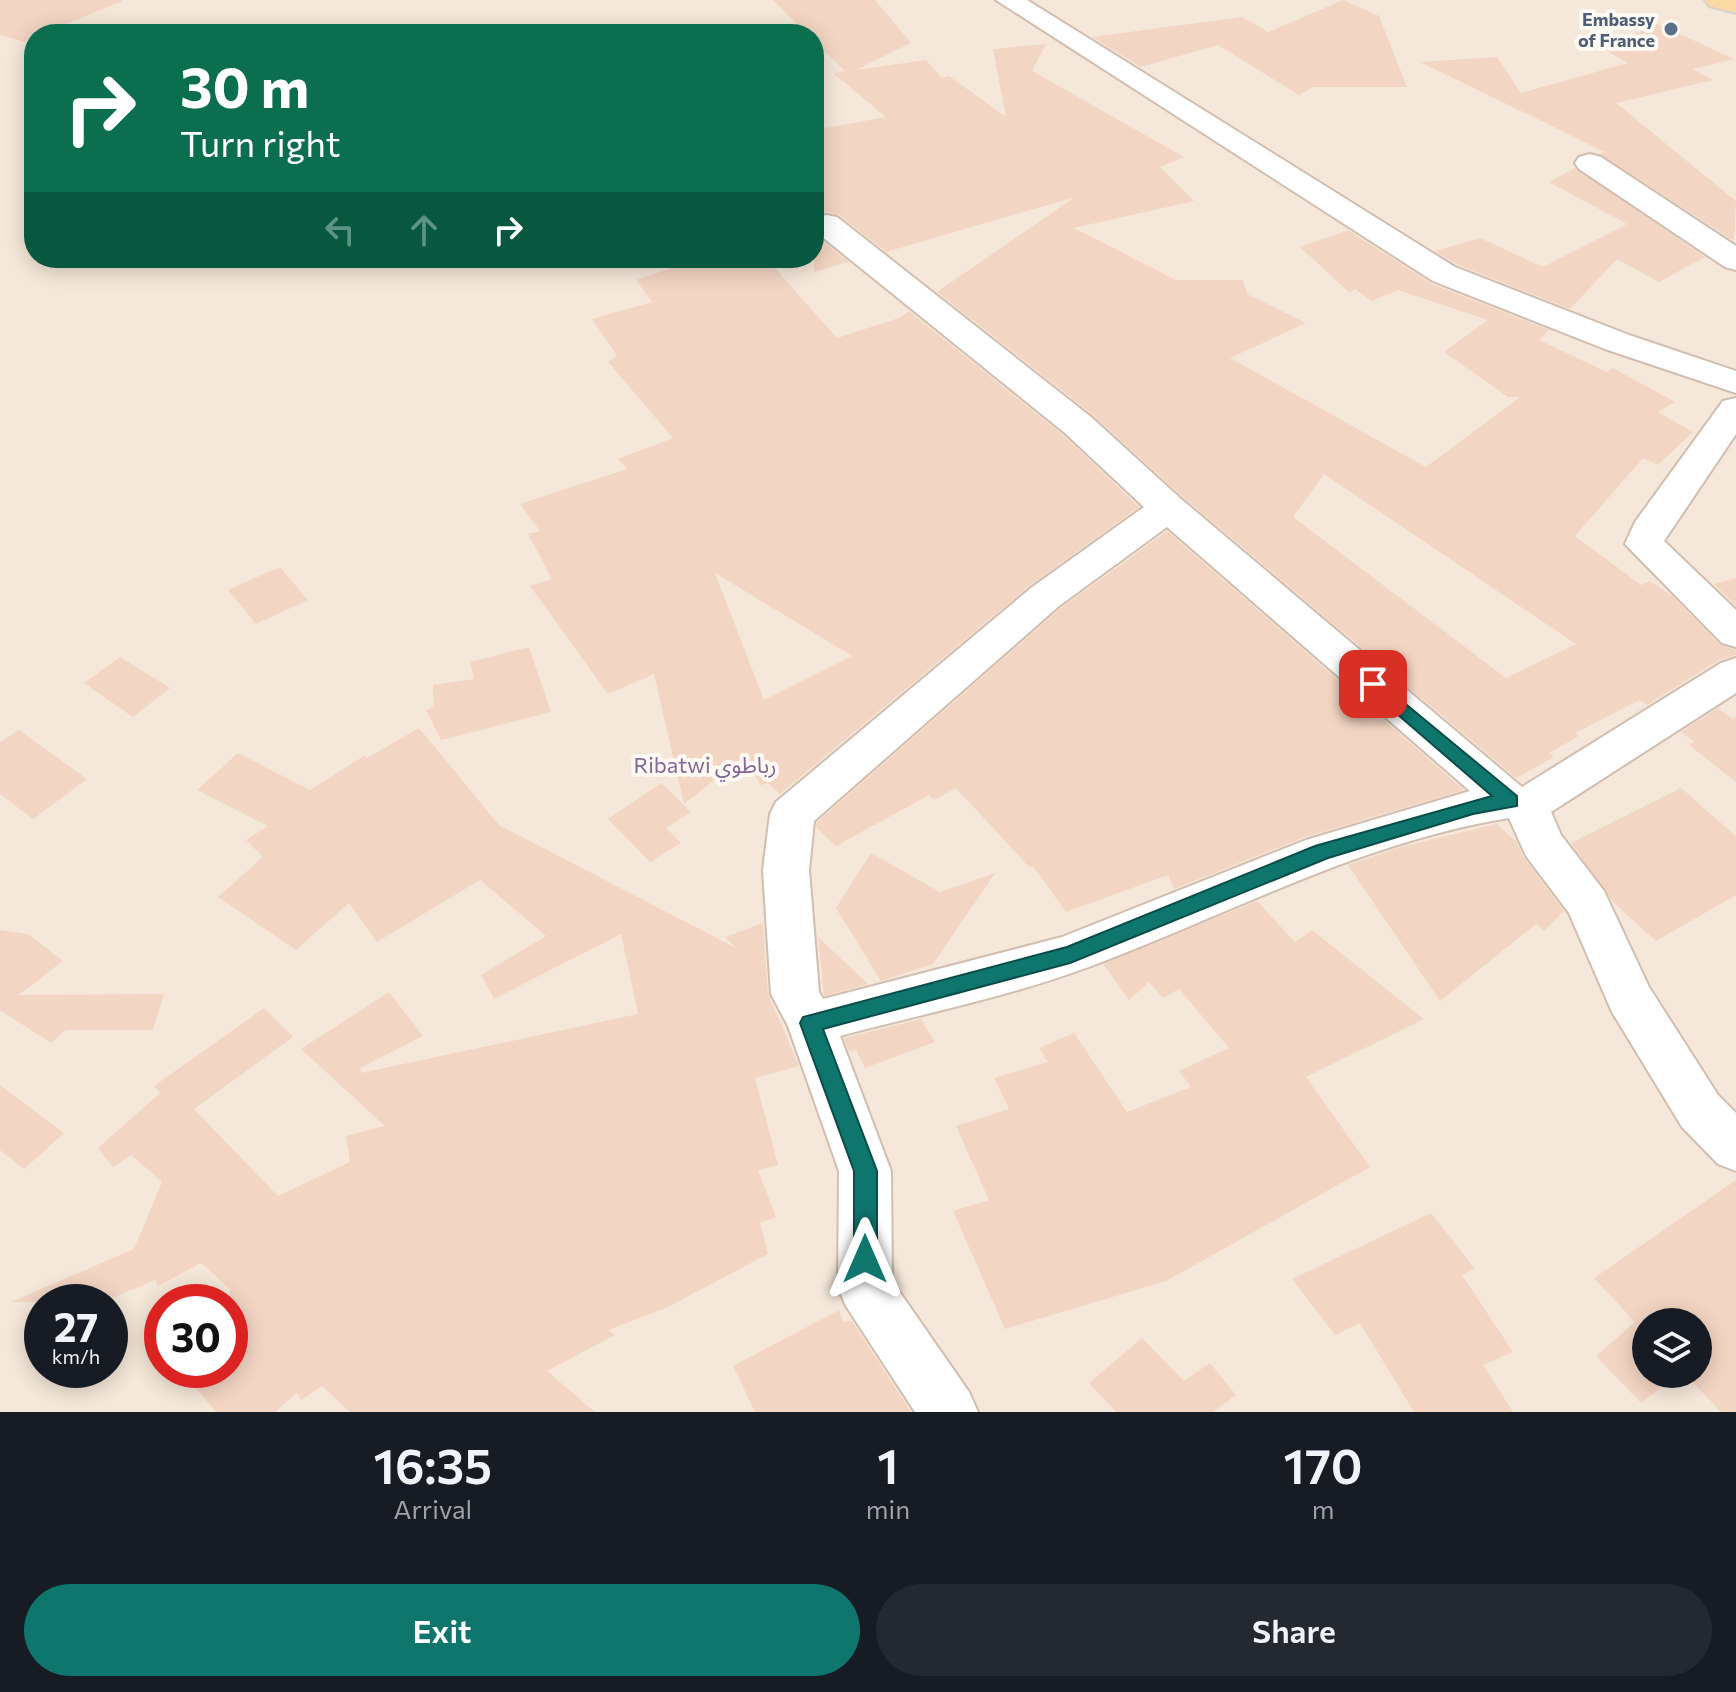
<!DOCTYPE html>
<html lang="en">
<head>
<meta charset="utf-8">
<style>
  body { margin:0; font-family:Commissioner,"Noto Sans Arabic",sans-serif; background:#242831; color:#f1f3f6; height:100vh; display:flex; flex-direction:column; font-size:30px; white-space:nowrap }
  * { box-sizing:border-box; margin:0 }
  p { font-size:26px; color:#9ea1a6 }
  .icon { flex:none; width:44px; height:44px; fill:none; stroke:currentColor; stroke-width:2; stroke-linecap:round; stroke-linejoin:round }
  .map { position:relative; height:1412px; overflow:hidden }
  .sheet { display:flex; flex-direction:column; background:#171b24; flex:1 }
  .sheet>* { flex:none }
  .top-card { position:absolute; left:24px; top:24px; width:800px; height:244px; border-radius:32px; box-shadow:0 4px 20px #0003; background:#0b6e4f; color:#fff; overflow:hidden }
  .fabs { position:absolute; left:1632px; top:1308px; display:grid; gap:16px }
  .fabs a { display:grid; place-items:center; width:80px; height:80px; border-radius:50%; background:#171b24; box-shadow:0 4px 20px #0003; font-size:40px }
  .speed { position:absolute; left:24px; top:1284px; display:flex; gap:16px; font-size:40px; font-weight:700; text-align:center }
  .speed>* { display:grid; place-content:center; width:104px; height:104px; border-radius:50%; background:#171b24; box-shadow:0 4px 20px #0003; line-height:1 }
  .speed small { font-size:20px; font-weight:400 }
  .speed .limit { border:12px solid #d22; background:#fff; color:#111 }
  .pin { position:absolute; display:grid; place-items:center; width:68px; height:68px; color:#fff; margin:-34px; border-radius:16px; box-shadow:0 4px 12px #0006 }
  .me { position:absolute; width:88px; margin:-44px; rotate:0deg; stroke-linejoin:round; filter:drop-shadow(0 0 6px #0008) }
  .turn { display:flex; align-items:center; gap:28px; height:168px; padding:0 24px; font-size:36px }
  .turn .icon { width:104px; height:104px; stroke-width:2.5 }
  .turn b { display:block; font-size:56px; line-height:68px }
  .lanes { display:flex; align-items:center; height:76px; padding:0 24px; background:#0003; justify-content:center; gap:40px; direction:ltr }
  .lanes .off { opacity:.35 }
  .eta { display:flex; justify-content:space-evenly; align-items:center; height:136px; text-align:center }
  .eta b { font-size:48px; font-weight:600; line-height:56px }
  .action { display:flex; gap:16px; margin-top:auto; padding:16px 24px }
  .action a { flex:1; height:92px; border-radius:48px; background:#0f766e; color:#fff; font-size:32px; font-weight:600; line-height:92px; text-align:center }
  .action a+a { background:#242831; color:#f1f3f6 }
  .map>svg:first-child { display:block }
  .residential { fill:#f5e8da; fill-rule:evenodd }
  .building { fill:#f3d5c3; fill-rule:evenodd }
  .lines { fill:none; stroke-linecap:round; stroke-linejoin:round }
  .minor-casing { stroke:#d1beb0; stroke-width:4 }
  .major-casing { stroke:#dad1cd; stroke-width:4 }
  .minor { fill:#fff; fill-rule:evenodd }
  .major { fill:#fbd9a5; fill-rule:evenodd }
  .route { fill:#0f766e; stroke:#0a4d48; stroke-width:2 }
  .service-dot { fill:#5c6f8a; stroke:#fffaf3; stroke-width:3 }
  .labels { text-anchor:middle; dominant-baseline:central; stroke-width:8; stroke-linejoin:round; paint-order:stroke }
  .far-service-label { font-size:18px; font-weight:bold; fill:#4e5e75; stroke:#fffaf3; text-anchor:end }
  .neighbourhood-label { font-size:22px; fill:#846695; stroke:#fffaf3 }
</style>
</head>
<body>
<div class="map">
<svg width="1736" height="1412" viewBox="0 0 1736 1412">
  <rect width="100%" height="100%" fill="#fdf6ec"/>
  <path class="residential" d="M0 0H1736V1412H0ZM34 34H814V258H34ZM42 1302H110V1370H42ZM162 1302H230V1370H162ZM1646 1322H1698V1374H1646Z"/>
  <g class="building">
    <path d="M0 0H122V1L42 34H34L25 42 0 35Z"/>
    <path d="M773 0H875L911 43 856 70 926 60 942 78 949 76 1006 117 993 49 1046 44 1032 71 1184 157 1160 167 1194 201 1074 228 1176 280H1243L1247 294 1306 323 1230 358 1426 467 1520 397H1508L1444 352 1488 320 1398 290 1372 301 1355 289 1350 293 1300 247 1348 230 1432 284 1549 330 1539 340 1607 372 1613 368 1675 402 1658 412 1693 432 1658 465 1643 458 1575 536 1641 585 1650 581 1672 596 1720 645 1736 650V655L1719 660 1647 705 1640 700 1575 733 1579 736 1549 753 1554 757 1516 778 1183 497 1093 415 937 292 1075 197 886 252 839 215 827 212 814 216V185H819L814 174V130L886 117 833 73 845 71 814 41V34H807ZM1324 474 1576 644 1506 678 1293 517Z"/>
    <path d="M1343 0 1379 16 1407 87H1313L1299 95 1218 45 1141 67 1092 37 1242 17 1268 32Z"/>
    <path d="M1658 24 1734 59 1693 69 1713 80 1616 103 1736 201 1734 241 1600 154 1605 152 1420 62 1497 57 1521 93 1628 63 1602 48Z"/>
    <path d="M1575 168 1705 257 1659 282 1617 259 1570 309 1456 264 1435 251 1480 238 1543 267 1627 224 1549 182Z"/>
    <path d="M814 234 849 262 814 272Z"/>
    <path d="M700 258H766L837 338 899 318 909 311 1063 435 1139 507 1029 586 780 794 768 783 761 785 743 757 684 804 654 674 608 694 530 586 552 579 528 534 540 531 520 504 627 469 618 459 673 438 608 362 617 356 592 319 652 302 636 280ZM715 573 852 656 764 700Z"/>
    <path d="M1167 531 1464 790 1305 837 1174 889 1168 875 1066 912 1033 866 1030 868 956 788 934 800 929 795 836 846 816 827 817 822 1061 608Z"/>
    <path d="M280 567 308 600 256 624 228 590Z"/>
    <path d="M1736 578V606L1714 584Z"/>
    <path d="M529 647 551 712 441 740 426 710 434 707 433 685 474 679 470 662Z"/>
    <path d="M120 657 170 688 133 717 84 683Z"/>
    <path d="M1718 708 1733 719 1736 717V782L1689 745 1694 742 1681 732Z"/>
    <path d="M419 728 499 825 736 948 725 937 763 923 768 994 799 1066 755 1078 778 1165 758 1170 776 1217 760 1223 768 1254 666 1308 608 1330 615 1335 547 1371 595 1412H350L322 1386 301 1400 297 1393 275 1412H216L181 1370H230V1289L201 1263 158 1286 155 1280 103 1302H11L134 1249 162 1182 131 1155 113 1167 98 1148 160 1093 154 1086 264 1008 293 1037 194 1109 278 1196 350 1162 346 1136 385 1126 301 1049 389 992 423 1036 360 1068 361 1073 638 1014 621 934 494 999 481 975 546 936 480 880 377 942 349 903 296 950 218 897 263 857 246 840 268 826 197 790 238 753 310 790 364 756 367 758Z"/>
    <path d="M19 730 87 779 33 819 0 794V742Z"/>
    <path d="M661 783 691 812 666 828 681 843 650 862 608 819Z"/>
    <path d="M1681 788 1736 836V895L1656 941 1613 902 1571 843Z"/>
    <path d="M1496 824 1516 841 1524 858 1564 911 1544 931 1536 924 1440 1001 1348 865 1401 847Z"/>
    <path d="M871 853 940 892 995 873 933 964 881 981 836 908Z"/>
    <path d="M1257 901 1295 942 1312 930 1424 1019 1306 1077 1370 1167 1166 1281 1005 1329 953 1211 989 1200 956 1126 1009 1109 994 1078 1048 1062 1039 1048 1074 1033 1127 1112 1191 1087 1179 1071 1229 1048 1179 989 1163 998 1149 982 1129 1000 1103 964Z"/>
    <path d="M0 930 28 934 63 961 19 995 164 994 153 1030H66L51 1043 0 1010Z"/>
    <path d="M818 937 868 984 824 996Z"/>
    <path d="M921 1019 935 1042 865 1068 856 1050 849 1051 844 1038Z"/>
    <path d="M0 1085 64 1133 24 1169 0 1150Z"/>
    <path d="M1736 1180V1412H1721L1685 1374H1698V1322H1646V1374H1679L1641 1403 1596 1356 1635 1322 1594 1278Z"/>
    <path d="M1431 1213 1475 1269 1462 1275 1513 1352 1483 1365 1513 1412H1414L1360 1323 1335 1335 1292 1279Z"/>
    <path d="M839 1310 843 1322 852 1321 911 1412H755L733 1366Z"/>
    <path d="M1142 1338 1184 1381 1210 1363 1236 1395 1213 1412H1116L1089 1383Z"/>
  </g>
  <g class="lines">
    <g class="minor-casing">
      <g id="minor">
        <path d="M996 0H1027L1455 267 1629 335 1736 371V393L1605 349 1433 281Z"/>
        <path d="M1590 154 1601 157 1736 246V270L1725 267 1579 169 1575 163 1579 157Z"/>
        <path d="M826 215 837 217 1091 417 1181 499 1522 787 1721 663 1736 658V693L1551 812 1561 835 1604 891 1649 987 1718 1095 1736 1113V1171L1718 1164 1682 1127 1612 1012 1569 913 1526 856 1509 818C1360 842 1226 916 1086 968 1007 997 922 1014 840 1036L891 1171 892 1281 969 1392 978 1412H915L846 1306 838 1288 839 1171 788 1026 771 994 763 870 770 814 776 802 1031 588 1144 507 1065 433 815 231 814 219ZM1167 527 1470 791 1306 840 1062 937 823 999 819 992 809 870 814 821 1059 606Z"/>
        <path d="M1736 398V434L1664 541 1736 610V647L1722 643 1625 544 1635 522 1723 401Z"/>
      </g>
    </g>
    <g class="major-casing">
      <path id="major" d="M1705 0H1736V13L1709 6Z"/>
    </g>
    <use href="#minor" class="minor"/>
    <use href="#major" class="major"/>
  </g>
  <path class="route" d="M1373 677 1517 796V806L1473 814 1328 858 1070 963 823 1029 877 1171V1259L874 1267 865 1270 857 1267 854 1259V1171L800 1023 803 1017 1067 947 1315 846 1492 796 1367 688V679Z"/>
  <circle class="service-dot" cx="1671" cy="29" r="8"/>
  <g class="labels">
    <g class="far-service-label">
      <text x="1655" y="19">Embassy<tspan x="1655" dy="21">of France</tspan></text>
    </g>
    <g class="neighbourhood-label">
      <text x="705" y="764">Ribatwi رباطوي</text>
    </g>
  </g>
</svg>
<div class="fabs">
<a><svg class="icon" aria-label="layers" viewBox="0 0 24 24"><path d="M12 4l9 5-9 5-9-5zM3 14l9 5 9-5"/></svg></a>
</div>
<div class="speed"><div>27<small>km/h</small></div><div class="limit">30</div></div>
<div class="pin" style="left:1373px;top:684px;background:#d93025"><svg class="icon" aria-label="arrive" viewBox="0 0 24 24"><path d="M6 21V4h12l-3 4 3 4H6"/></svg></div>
<svg class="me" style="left:865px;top:1259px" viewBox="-20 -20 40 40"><path d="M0-17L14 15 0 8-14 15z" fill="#0f766e" stroke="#fff" stroke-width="4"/></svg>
<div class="top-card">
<div class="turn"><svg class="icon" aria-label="right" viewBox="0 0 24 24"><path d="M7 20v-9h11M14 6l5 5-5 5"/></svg><div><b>30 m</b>Turn right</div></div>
<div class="lanes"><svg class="icon off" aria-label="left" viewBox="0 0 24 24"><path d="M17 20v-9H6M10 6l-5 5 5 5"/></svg><svg class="icon off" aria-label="ahead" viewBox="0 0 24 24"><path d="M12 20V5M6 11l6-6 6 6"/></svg><svg class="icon" aria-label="right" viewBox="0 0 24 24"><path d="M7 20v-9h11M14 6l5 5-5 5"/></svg></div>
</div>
</div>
<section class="sheet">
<div class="eta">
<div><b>16:35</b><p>Arrival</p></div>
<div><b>1</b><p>min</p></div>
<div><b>170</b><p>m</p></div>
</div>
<div class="action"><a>Exit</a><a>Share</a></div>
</section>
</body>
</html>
